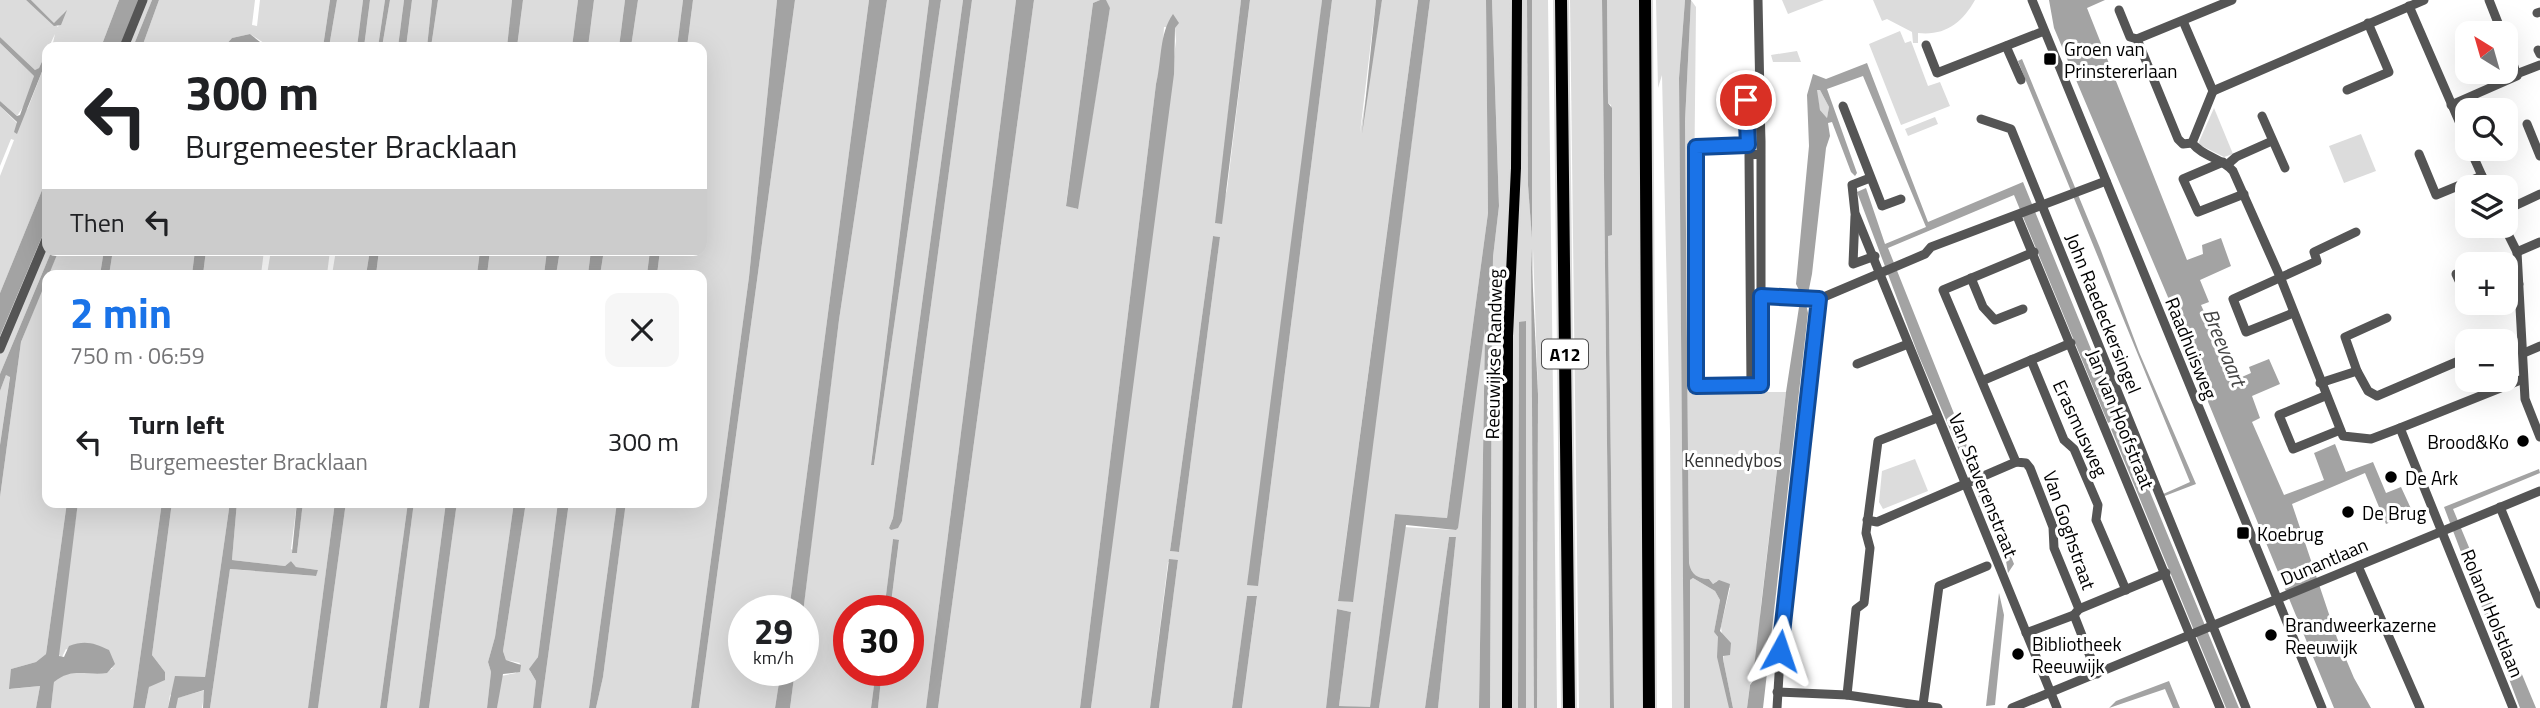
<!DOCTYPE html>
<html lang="en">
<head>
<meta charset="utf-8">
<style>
  body { margin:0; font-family:"Titillium Web",sans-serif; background:#f6f6f6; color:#202124; height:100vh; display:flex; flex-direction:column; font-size:26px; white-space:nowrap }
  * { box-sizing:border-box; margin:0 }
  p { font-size:23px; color:#757577 }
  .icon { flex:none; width:38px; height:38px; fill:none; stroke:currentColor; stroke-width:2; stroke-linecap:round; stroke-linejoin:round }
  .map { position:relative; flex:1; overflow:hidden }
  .details { position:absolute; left:42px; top:270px; width:665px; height:238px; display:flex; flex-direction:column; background:#fff; border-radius:14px; box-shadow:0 7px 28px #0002 }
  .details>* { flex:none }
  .guide { position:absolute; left:42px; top:42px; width:665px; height:214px; border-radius:14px; box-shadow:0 7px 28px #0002; background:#fff; color:#202124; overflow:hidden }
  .needle { width:46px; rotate:323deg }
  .fabs { position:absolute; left:2455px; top:21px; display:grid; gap:14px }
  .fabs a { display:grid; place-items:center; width:63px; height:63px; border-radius:14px; background:#fff; box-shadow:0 7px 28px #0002; font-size:35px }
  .speed { position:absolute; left:728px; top:595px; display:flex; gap:14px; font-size:35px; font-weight:700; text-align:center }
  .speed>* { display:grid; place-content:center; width:91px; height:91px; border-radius:50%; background:#fff; box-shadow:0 7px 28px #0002; line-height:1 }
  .speed small { font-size:18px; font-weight:400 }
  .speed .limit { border:10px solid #d22; background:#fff; color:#111 }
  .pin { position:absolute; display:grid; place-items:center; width:60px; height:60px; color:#fff; margin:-30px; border:4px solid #fff; border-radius:50%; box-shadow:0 2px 7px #0007 }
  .me { position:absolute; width:77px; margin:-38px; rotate:5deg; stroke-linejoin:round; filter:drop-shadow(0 0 5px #0008) }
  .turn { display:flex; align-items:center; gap:24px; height:147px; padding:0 28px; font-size:32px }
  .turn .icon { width:91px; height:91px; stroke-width:2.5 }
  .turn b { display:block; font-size:49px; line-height:60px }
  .then { display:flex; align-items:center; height:66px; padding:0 28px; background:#0003; gap:14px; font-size:26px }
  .round { display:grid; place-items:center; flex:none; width:74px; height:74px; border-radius:14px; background:#f6f6f6 }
  .head { display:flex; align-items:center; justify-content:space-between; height:119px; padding:0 28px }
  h1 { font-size:42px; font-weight:700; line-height:52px; color:#1a73e8 }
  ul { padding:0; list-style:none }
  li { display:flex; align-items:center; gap:21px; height:105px; padding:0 28px }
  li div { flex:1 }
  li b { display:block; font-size:26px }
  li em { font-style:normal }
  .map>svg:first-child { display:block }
  .green { fill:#dcdcdc; fill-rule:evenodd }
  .water { fill:#a3a3a3; fill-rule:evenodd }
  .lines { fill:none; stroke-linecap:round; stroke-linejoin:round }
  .major-casing { stroke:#dbdbdb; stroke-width:14 }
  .highway-casing { stroke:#dbdbdb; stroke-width:16 }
  .minor { stroke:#555; stroke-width:9 }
  .major { stroke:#000; stroke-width:10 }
  .highway { stroke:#000; stroke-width:12 }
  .route-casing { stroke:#114b97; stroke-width:18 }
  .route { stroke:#1a73e8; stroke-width:12 }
  .poi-dot { fill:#000; stroke:#fff; stroke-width:2.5 }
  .labels { text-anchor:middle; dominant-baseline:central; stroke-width:6; stroke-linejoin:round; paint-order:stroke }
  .shield { fill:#fff; stroke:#4c4c4c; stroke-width:2 }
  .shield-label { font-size:18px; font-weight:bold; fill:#000 }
  .poi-label { font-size:19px; fill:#000; stroke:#fff; text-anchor:start }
  .street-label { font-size:19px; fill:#000; stroke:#fff }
  .park-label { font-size:19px; fill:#333; stroke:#fff }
  .water-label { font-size:21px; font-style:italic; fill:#444; stroke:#fff }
</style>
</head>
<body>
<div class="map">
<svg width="2540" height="708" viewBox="0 0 2540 708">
  <rect width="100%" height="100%" fill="#fff"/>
  <g class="green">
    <path d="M0 0H26L58 27 65 10 59 22 54 23 31 0H119L101 47H52L55 34 39 68 35 70 0 37Z"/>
    <path d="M139 0H152L133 47H121Z"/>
    <path d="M159 0H255L252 25 257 26 260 0H330L323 47 277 43 273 47H264V43L250 34 232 38 224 47H142Z"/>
    <path d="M337 0H363L357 47H329Z"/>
    <path d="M370 0H385L378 47H364Z"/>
    <path d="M390 0H404L398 47H382Z"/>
    <path d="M412 0H432L427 47H406Z"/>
    <path d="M438 0H512L507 47H431Z"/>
    <path d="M523 0H578L572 47H517Z"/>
    <path d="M594 0H625L619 47H588Z"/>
    <path d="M638 0H683L677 47H631Z"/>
    <path d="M693 0H777L749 277 691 708H596L603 677 626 502H702V275H657L660 250H702V47H687Z"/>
    <path d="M795 0H869L789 611H744V670H781L775 708H699Z"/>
    <path d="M887 0H929L871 464 874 465 941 0H963L893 518 889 528 902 521 972 0H1016L926 708H878L882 670H908V611H890L899 541 893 539 884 611H849V670H876L871 708H790L795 670H803V613L814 519 839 320Z"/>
    <path d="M1034 0H1100L1093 3 1066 205 1077 209 1110 8 1104 0H1241L1216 224 1227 190 1250 0H1322L1258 586 1332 0H1376L1360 133 1382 0H1418L1338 600 1352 602 1430 0H1486L1488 213 1447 518 1395 514 1370 708 1339 706 1351 612 1337 609 1326 708H1242L1257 597 1247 596 1232 708H1159L1178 560 1168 562 1150 708H1091L1176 41 1175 28 1164 27 1162 59 1156 84 1080 708H938ZM1213 236 1220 237 1179 552 1170 551Z"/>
    <path d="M1492 0H1512L1502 708H1490L1492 320 1493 257 1499 206Z"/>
    <path d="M1521 0H1527L1528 185 1532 239V0H1548L1557 708H1537L1538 394 1533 249 1534 708H1526V321L1519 323 1518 708H1511L1513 343Z"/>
    <path d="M1570 0H1602L1610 708H1579Z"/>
    <path d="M1607 0H1638L1642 708H1614L1608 235H1611V105L1608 103Z"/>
    <path d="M1656 0H1685L1679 78 1684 708H1672L1670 431 1662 75 1658 88Z"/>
    <path d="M1691 0 1696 7 1692 392H1786L1761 605 1756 677 1750 684 1747 708H1733L1723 659 1727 640 1722 636 1721 626 1730 588 1717 581 1713 584 1709 579C1698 579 1691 574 1689 563L1685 121Z"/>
    <path d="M1782 0H1824L1788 14Z"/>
    <path d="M1873 0H1975C1962 23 1945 36 1918 33V43H1913L1912 32 1887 19 1882 21Z"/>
    <path d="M1900 31 1905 43 1911 41 1928 86 1940 82 1950 106 1901 125 1869 44Z"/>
    <path d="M0 43 34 76 28 100 17 116 0 101Z"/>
    <path d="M1797 51 1801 62H1773L1771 55Z"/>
    <path d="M47 59V178L0 293V176L14 140 11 139 0 166V106L17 123 28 108Z"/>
    <path d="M1816 90H1820L1829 107 1827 118 1820 110Z"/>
    <path d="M2214 108 2233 154 2224 157 2198 144Z"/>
    <path d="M1935 117 1938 124 1908 136 1905 129Z"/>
    <path d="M2361 134 2376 171 2344 183 2329 146Z"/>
    <path d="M47 225V250H52L0 374V336Z"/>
    <path d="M59 250H104L100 275H48Z"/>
    <path d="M113 250H195L192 275H109Z"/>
    <path d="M206 250H264L261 275H203Z"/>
    <path d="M271 250H330L327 275H267Z"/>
    <path d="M336 250H370L366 275H332Z"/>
    <path d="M379 250H480L477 275H376Z"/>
    <path d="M490 250H547L544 275H487Z"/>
    <path d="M560 250H591L588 275H556Z"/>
    <path d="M604 250H650L647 275H600Z"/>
    <path d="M47 277V502H67L46 654 36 662 11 669V689L40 686 36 708H0V497L21 342Z"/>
    <path d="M1485 327 1479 708H1438L1456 537H1449L1425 708H1379L1404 527 1455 530Z"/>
    <path d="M6 375 10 376 0 445V391Z"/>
    <path d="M1915 459 1928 491 1883 509 1879 502 1882 471Z"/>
    <path d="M78 502H162L133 708H51L54 681C76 664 94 681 113 668L66 649 61 659 57 650Z"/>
    <path d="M172 502H230L205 677 170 695 168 708H145L149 687 165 672 152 655Z"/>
    <path d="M237 502H297L291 549 297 553 303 502H335L308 708H210L230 569 315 576 318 570 296 567 291 561 285 566 232 560Z"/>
    <path d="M346 502H408L380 708H318Z"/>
    <path d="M414 502H446L419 708H387Z"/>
    <path d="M457 502H514L495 637 488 662 491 672 487 708H429Z"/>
    <path d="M526 502H558L538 657 530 671 536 681 533 708H497L501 676 516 673 520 663 506 660 503 651Z"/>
    <path d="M569 502H617L589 708H541Z"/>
    <path d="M1693 578 1715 591 1720 600 1714 632 1718 637C1717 663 1731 687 1729 708H1690V580Z"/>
    <path d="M205 690 202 708H176L177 698Z"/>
  </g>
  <g class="water">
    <path d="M26 0H31L54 23 67 10 61 25 54 26Z"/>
    <path d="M119 0H139L121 47H101Z"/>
    <path d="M152 0H159L142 47H133Z"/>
    <path d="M330 0H337L329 47H323Z"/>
    <path d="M363 0H370L364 47H357Z"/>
    <path d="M385 0H390L382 47H378Z"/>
    <path d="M404 0H412L406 47H398Z"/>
    <path d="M432 0H438L431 47H427Z"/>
    <path d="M512 0H523L517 47H507Z"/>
    <path d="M578 0H594L588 47H572Z"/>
    <path d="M625 0H638L631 47H619Z"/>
    <path d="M683 0H693L687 47H677Z"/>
    <path d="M777 0H795L699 708H691L749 277Z"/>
    <path d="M869 0H887L839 320 803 613 789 611Z"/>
    <path d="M929 0H941L874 465H871Z"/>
    <path d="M963 0H972L902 521 898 528 891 530 889 528 893 518Z"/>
    <path d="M1016 0H1034L938 708H926Z"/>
    <path d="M1100 0H1106L1110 8 1078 209 1066 206 1093 3Z"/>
    <path d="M1241 0H1250L1222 224 1215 223Z"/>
    <path d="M1322 0H1332L1258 586 1247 585Z"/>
    <path d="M1376 0H1382L1362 134Z"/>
    <path d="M1418 0H1430L1353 602 1338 601Z"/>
    <path d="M1486 0H1492L1499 206 1493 257 1492 320 1490 708H1479L1485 329 1458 528 1456 530 1406 525 1379 708H1326L1337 609 1351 612 1339 706 1370 707 1395 514 1447 518 1488 213Z"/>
    <path d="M1527 0H1532V239L1528 185Z"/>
    <path d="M1602 0H1607L1608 103 1612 108V235L1608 236 1614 708H1610Z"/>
    <path d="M1685 0H1691L1685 121 1689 563C1691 574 1698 579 1709 579L1713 584 1719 580 1730 584 1720 631 1731 643 1730 655 1723 656V659L1733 708H1729L1717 657 1718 637 1714 632 1720 600 1715 591 1693 578 1690 580V708H1684L1679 78Z"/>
    <path d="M2049 0H2105L2087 8 2187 260 2203 254 2202 245 2221 238 2231 266 2200 280 2209 302 2201 305 2235 380 2251 373 2249 367 2269 359 2280 384 2252 396 2260 418 2252 422 2284 495 2324 480 2314 453 2335 444 2346 472 2373 462 2386 493 2401 487 2413 513 2386 524 2365 473 2292 504 2337 638 2354 678 2371 708H2334L2204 392 2195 361 2054 28Z"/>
    <path d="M1173 14 1179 23 1175 28 1174 74 1091 708H1080L1156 84C1162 60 1159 34 1173 14Z"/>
    <path d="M250 34 265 46 224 47 232 38Z"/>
    <path d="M0 37 35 70 39 68 47 51V59L17 134 14 132 17 122 0 106V101L17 116 20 115 34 76 0 43Z"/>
    <path d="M2022 59 2100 248 2139 352 2196 484 2162 497 2161 495 2190 482 2024 76 2018 61Z"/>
    <path d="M1867 63 1928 222 2023 182 2119 418 2108 423 2014 195 1888 248 2014 564 2008 573 2006 561 1918 354 1857 192 1866 188 1885 244 1926 227 1863 76 1827 89 1857 173 1855 176 1851 172 1832 122 1828 123 1830 136 1826 148 1812 274 1806 304 1808 313 1763 708H1747L1750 685 1756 677 1754 668 1786 392 1801 294 1796 284 1809 146 1807 95 1813 74 1826 79ZM1817 90H1820L1829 107 1827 118 1820 110Z"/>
    <path d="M47 178V225L0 336V293Z"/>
    <path d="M1213 236 1220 237 1179 552 1170 551Z"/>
    <path d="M1531 249 1538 394 1537 708H1534Z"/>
    <path d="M52 250H59L21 342 0 497V445L10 377 6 375 0 391V374Z"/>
    <path d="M104 250H113L109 275H100Z"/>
    <path d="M195 250H206L203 275H192Z"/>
    <path d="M370 250H379L376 275H366Z"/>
    <path d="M480 250H490L487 275H477Z"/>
    <path d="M547 250H560L556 275H544Z"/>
    <path d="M591 250H604L600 275H588Z"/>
    <path d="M650 250H660L657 275H647Z"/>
    <path d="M1526 321V708H1518L1519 322Z"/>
    <path d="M2122 424 2239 708H2226L2111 429Z"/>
    <path d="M2539 469 2540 473 2453 509 2536 708H2520L2444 507Z"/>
    <path d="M67 502H78L59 656 64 657 69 646C85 640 94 643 109 650L115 664 107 673C87 676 72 667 54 682L51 708H36L40 686 9 689 11 669 36 662 46 654Z"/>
    <path d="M162 502H172L152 655 165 672V680L149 687 145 708H133Z"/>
    <path d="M230 502H237L232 560 285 566 291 561 296 567 318 570 316 576 230 569 210 708H203L204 690 178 698 176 708H168L175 676 205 677Z"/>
    <path d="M297 502H303L297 553H292Z"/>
    <path d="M335 502H346L318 708H308Z"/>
    <path d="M408 502H414L387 708H380Z"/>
    <path d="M446 502H457L429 708H419Z"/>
    <path d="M514 502H526L503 651 506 660 521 665 520 672 503 674 497 708H487L491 672 488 662 495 637Z"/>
    <path d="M558 502H569L541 708H533L536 681 529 669 538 657Z"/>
    <path d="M617 502H626L603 677 596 708H589Z"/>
    <path d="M1449 537H1456L1438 708H1425Z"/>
    <path d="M893 539 899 540 890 611H884Z"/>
    <path d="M1169 559 1178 560 1159 708H1150Z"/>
    <path d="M1999 593 2004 615 1995 705 1986 706Z"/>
    <path d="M1247 596H1257L1242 708H1232Z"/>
    <path d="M781 670H795L790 708H775Z"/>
    <path d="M876 670H882L878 708H871Z"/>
    <path d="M2169 681 2180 708H2173L2165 689 2109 708 2116 701Z"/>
  </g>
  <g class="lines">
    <g class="major-casing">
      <path id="major" d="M1507 708 1508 336 1516 168 1517 0"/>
    </g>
    <g class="highway-casing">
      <g id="highway">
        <path d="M1561 0 1569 708"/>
        <path d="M1645 0 1649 708"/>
      </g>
    </g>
    <g class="minor">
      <path d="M2032 0 2322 708"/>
      <path d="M2489 0 2502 33"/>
      <path d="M2409 6 2468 142"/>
      <path d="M2119 10 2130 37 2137 39 2178 139 2183 144 2192 143"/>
      <path d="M2537 13 2540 12"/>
      <path d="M2183 21 2213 91 2192 143C2203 157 2222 158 2233 171L2281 279 2343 436 2371 439 2400 428"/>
      <path d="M2137 39 2232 0"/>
      <path d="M1926 45 1937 73 2044 31"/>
      <path d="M2006 46 2021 80"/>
      <path d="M124 47 143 0"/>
      <path d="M2538 50 2540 54"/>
      <path d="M2519 73 2540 65"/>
      <path d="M2347 90 2389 72 2368 23"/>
      <path d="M2213 91 2424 0"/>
      <path d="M2451 105 2517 76 2506 42"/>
      <path d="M1843 106 1882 206 1901 199"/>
      <path d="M1760 107 1761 141V385H1751L1749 155 1761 154"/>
      <path d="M2262 116 2285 168"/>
      <path d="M1981 119 2011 129 2246 708"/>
      <path d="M2527 124 2540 156"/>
      <path d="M2470 149 2487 187"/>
      <path d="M2419 154 2436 195 2482 176"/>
      <path d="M2223 162 2183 179 2198 212 2244 194"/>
      <path d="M2228 164 2236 157 2272 141"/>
      <path d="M1870 178 1852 185 1855 213 2057 708"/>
      <path d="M2506 210 2540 194"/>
      <path d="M1855 216 1853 264 1875 256"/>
      <path d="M2017 216 2220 708"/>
      <path d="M2504 226 2517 252 2525 399 2540 437"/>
      <path d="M2034 252 1943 290 2016 462 2026 463 2030 468 2053 527 2054 548 2079 609 2074 615 2097 674"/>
      <path d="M2517 252 2540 242"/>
      <path d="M2468 270 2456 274 2468 300"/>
      <path d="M1971 278 1983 307 1995 320 2023 309"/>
      <path d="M2506 289 2519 284"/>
      <path d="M1755 296 1819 299"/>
      <path d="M1819 299 1925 254 1931 247 2106 181"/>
      <path d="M2293 313 2246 332 2233 299 2317 261 2314 252 2356 232"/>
      <path d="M0 349 47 237"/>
      <path d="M2524 353 2540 346"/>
      <path d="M2031 360 2064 440 2074 449 2098 505 2096 520 2126 590"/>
      <path d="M1857 364 1908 344"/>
      <path d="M2357 371 2345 337 2387 318"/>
      <path d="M1984 380 2071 343"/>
      <path d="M2320 383 2357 371 2368 391 2377 396 2468 357"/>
      <path d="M1751 385 1696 386V147L1748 145 1746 100 1760 97 1758 0"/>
      <path d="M2325 396 2279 415 2293 449 2340 430"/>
      <path d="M2500 507 2540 604"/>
      <path d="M1867 520 1877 522 2016 462"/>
      <path d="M2358 566 2420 708"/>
      <path d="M2079 609 2166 573"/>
      <path d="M2026 633 2074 615"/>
      <path d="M1777 692 1847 695 1938 708"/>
      <path d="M1847 695 1856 609 1864 603 1870 548 1866 533 1878 441 1937 418"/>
      <path d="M1923 705 1939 586 1987 566"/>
      <path d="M1777 708 1782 625 1819 299"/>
      <path d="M2012 708 2540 491"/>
      <path d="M2513 708 2400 428 2523 379"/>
    </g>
    <use href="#major" class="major"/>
    <use href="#highway" class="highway"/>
  </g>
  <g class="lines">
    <g class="route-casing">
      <path id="route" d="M1746 100 1748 145 1696 147V386L1761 385V296L1819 299 1780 651"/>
    </g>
    <use href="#route" class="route"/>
  </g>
  <g class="poi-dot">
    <rect x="2043" y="52" width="14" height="14" rx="3.5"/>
    <circle cx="2523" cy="441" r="7"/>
    <circle cx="2391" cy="477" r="7"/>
    <circle cx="2348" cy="512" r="7"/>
    <rect x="2236" y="526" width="14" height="14" rx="3.5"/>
    <circle cx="2271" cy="635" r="7"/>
    <circle cx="2018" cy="654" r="7"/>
  </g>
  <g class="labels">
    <rect class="shield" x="1542" y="339.5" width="46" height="29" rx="5"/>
    <g class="shield-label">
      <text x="1565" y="354">A12</text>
    </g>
    <g class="poi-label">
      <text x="2064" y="48">Groen van<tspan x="2064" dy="22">Prinstererlaan</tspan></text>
      <text x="2509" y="441" text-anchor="end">Brood&amp;Ko</text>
      <text x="2405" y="477">De Ark</text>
      <text x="2362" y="512">De Brug</text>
      <text x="2257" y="533">Koebrug</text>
      <text x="2285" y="624">Brandweerkazerne<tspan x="2285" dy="22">Reeuwijk</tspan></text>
      <text x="2032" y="643">Bibliotheek<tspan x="2032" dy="22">Reeuwijk</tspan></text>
    </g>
    <g class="street-label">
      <text transform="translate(2104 313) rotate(68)">John Raedeckersingel</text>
      <text transform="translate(2192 348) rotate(68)">Raadhuisweg</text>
      <text transform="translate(1493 354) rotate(-89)">Reeuwijkse Randweg</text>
      <text transform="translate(2121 419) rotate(68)">Jan van Hoofstraat</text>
      <text transform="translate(2081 428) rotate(65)">Erasmusweg</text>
      <text transform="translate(1984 485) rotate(68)">Van Staverenstraat</text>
      <text transform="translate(2070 530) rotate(71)">Van Goghstraat</text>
      <text transform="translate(2324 561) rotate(-23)">Dunantlaan</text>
      <text transform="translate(2493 613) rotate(68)">Roland Holstlaan</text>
    </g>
    <g class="park-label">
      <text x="1733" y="459">Kennedybos</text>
    </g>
    <g class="water-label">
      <text transform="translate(2225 347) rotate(68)">Breevaart</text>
    </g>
  </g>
</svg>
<div class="fabs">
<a><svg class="needle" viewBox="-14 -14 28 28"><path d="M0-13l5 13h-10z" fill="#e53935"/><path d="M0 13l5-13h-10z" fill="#757577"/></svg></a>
<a><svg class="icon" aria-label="search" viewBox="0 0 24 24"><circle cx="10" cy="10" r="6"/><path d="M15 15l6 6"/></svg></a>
<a><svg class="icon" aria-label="layers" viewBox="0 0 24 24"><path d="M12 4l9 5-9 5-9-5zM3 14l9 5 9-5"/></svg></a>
<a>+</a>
<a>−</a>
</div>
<div class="speed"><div>29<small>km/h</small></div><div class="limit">30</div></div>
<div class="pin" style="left:1746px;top:100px;background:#d93025"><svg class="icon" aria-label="arrive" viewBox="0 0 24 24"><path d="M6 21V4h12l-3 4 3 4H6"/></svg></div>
<svg class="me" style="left:1780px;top:651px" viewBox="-20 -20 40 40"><path d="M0-17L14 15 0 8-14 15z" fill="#1a73e8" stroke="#fff" stroke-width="4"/></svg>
<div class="guide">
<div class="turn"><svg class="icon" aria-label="left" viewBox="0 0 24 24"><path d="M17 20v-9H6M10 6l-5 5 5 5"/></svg><div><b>300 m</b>Burgemeester Bracklaan</div></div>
<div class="then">Then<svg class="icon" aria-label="left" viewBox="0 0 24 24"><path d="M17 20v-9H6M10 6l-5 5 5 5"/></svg></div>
</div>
<section class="details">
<div class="head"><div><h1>2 min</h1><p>750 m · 06:59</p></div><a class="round"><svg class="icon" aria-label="close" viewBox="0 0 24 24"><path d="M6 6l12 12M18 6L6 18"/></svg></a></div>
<ul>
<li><svg class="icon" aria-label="left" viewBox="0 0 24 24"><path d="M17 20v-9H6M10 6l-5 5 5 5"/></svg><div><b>Turn left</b><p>Burgemeester Bracklaan</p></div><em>300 m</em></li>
</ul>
</section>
</div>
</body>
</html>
